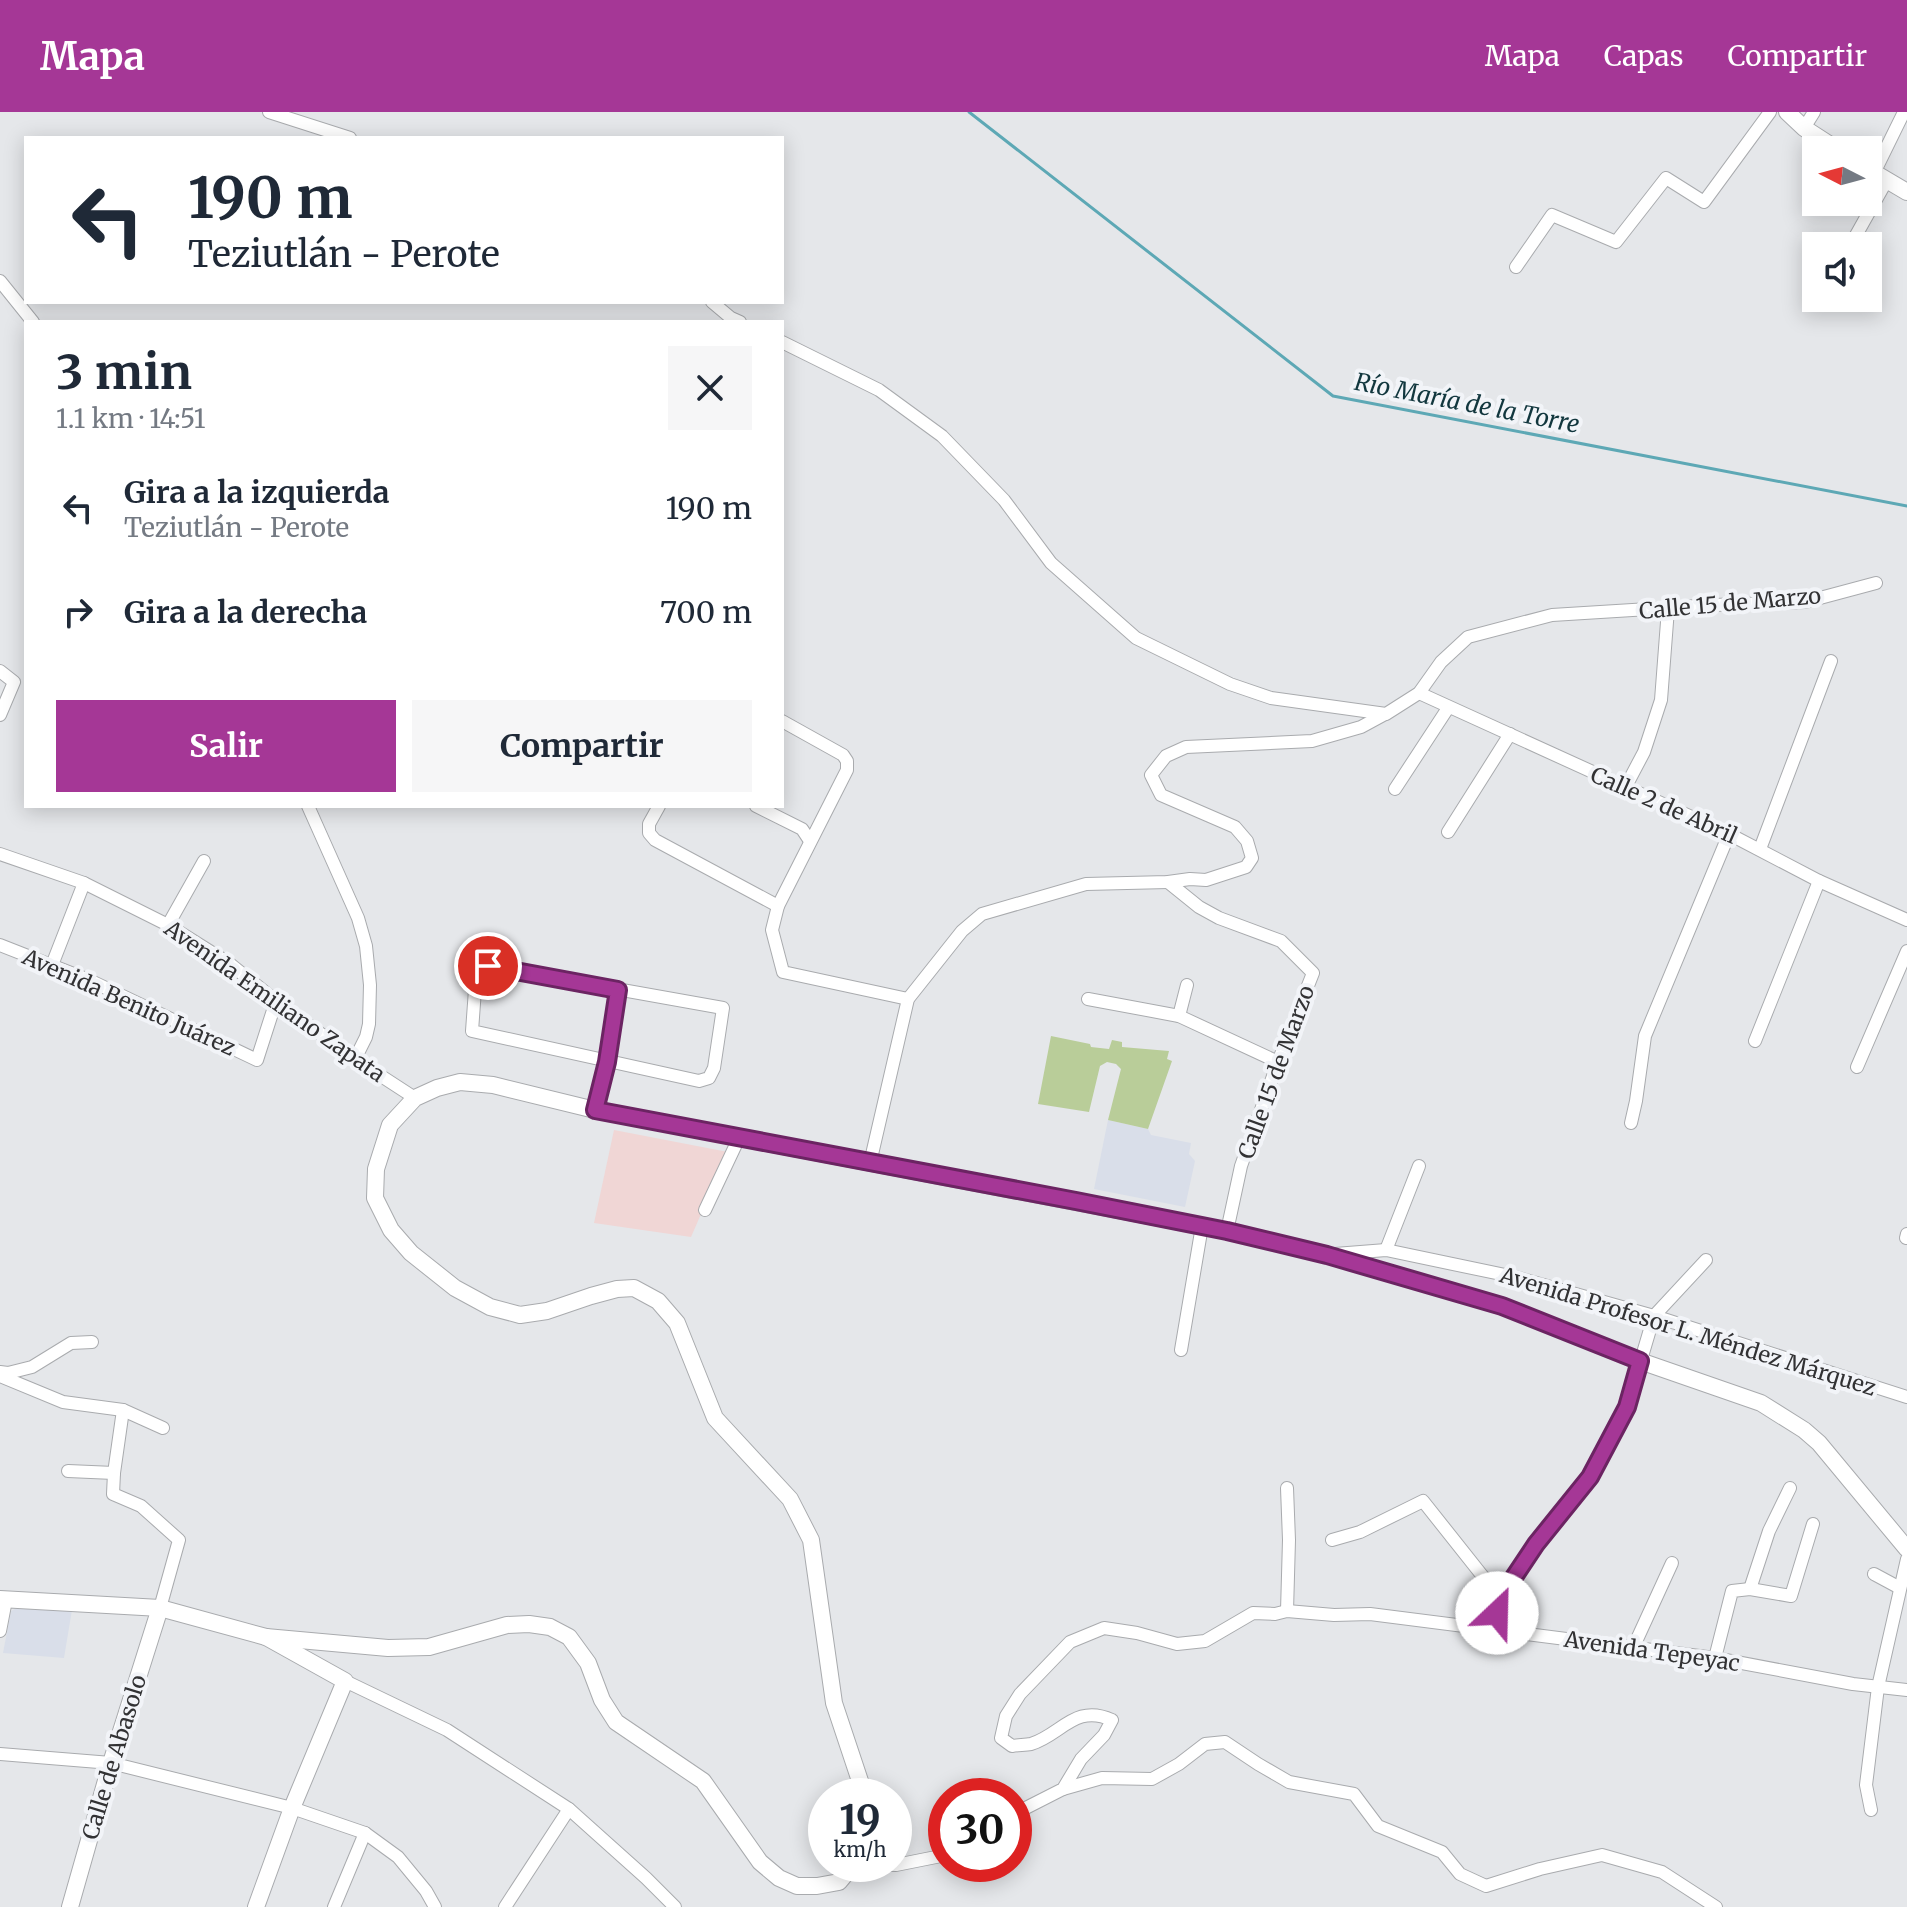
<!DOCTYPE html>
<html lang="es">
<head>
<meta charset="utf-8">
<style>
  body { margin:0; font-family:Merriweather,serif; background:#f6f6f7; color:#1f2937; height:100vh; display:flex; flex-direction:column; font-size:30px; white-space:nowrap }
  * { box-sizing:border-box; margin:0 }
  p { font-size:26px; color:#747a83 }
  .icon { flex:none; width:44px; height:44px; fill:none; stroke:currentColor; stroke-width:2; stroke-linecap:round; stroke-linejoin:round }
  .map { position:relative; flex:1; overflow:hidden }
  .drawer { position:absolute; left:24px; top:208px; width:760px; height:488px; display:flex; flex-direction:column; background:#fff; border-radius:0px; box-shadow:0 4px 20px #0003 }
  .drawer>* { flex:none }
  .top-card { position:absolute; left:24px; top:24px; width:760px; height:168px; border-radius:0px; box-shadow:0 4px 20px #0003; background:#fff; color:#1f2937; overflow:hidden }
  .needle { width:52px; rotate:276deg }
  .buttons { position:absolute; left:1802px; top:24px; display:grid; gap:16px }
  .buttons a { display:grid; place-items:center; width:80px; height:80px; border-radius:0px; background:#fff; box-shadow:0 4px 20px #0003; font-size:40px }
  .speed { position:absolute; left:808px; top:1666px; display:flex; gap:16px; font-size:40px; font-weight:700; text-align:center }
  .speed>* { display:grid; place-content:center; width:104px; height:104px; border-radius:50%; background:#fff; box-shadow:0 4px 20px #0003; line-height:1 }
  .speed small { font-size:20px; font-weight:400 }
  .speed .limit { border:12px solid #d22; background:#fff; color:#111 }
  .pin { position:absolute; display:grid; place-items:center; width:68px; height:68px; color:#fff; margin:-34px; border:4px solid #fff; border-radius:50%; box-shadow:0 2px 8px #0007 }
  .me { position:absolute; width:88px; margin:-44px; rotate:24deg; stroke-linejoin:round; filter:drop-shadow(0 0 6px #0008) }
  .turn { display:flex; align-items:center; gap:28px; height:168px; padding:0 32px; font-size:36px }
  .turn .icon { width:104px; height:104px; stroke-width:2.5 }
  .turn b { display:block; font-size:56px; line-height:68px }
  .round { display:grid; place-items:center; flex:none; width:84px; height:84px; border-radius:0px; background:#f6f6f7 }
  .overview { display:flex; align-items:center; justify-content:space-between; height:136px; padding:0 32px }
  h1 { font-size:48px; font-weight:700; line-height:60px }
  .cta { display:flex; gap:16px; margin-top:auto; padding:16px 32px }
  .cta a { flex:1; height:92px; border-radius:0px; background:#a53796; color:#fff; font-size:32px; font-weight:700; line-height:92px; text-align:center }
  .cta a+a { background:#f6f6f7; color:#1f2937 }
  ul { padding:0; list-style:none }
  li { display:flex; align-items:center; gap:24px; height:104px; padding:0 32px }
  li div { flex:1 }
  li b { display:block; font-size:30px }
  li em { font-style:normal }
  header { display:flex; align-items:center; gap:48px; box-sizing:border-box; height:112px; padding:0 40px; background:#a53796; color:#fff }
  header strong { font-size:38px }
  nav { display:flex; gap:44px; margin-inline-start:auto; font-size:28px }
  .map>svg:first-child { display:block }
  .built { fill:#d9dee9 }
  .medical { fill:#f0d6d5 }
  .green { fill:#b9cd99 }
  .lines { fill:none; stroke-linecap:round; stroke-linejoin:round }
  .stream { stroke:#5da8b5; stroke-width:3 }
  .minor-casing { stroke:#a9abae; stroke-width:14 }
  .major-casing { stroke:#a9abae; stroke-width:18 }
  .minor { stroke:#fff; stroke-width:12 }
  .major { stroke:#fff; stroke-width:16 }
  .route-casing { stroke:#6b2462; stroke-width:20 }
  .route { stroke:#a53796; stroke-width:14 }
  .labels { text-anchor:middle; dominant-baseline:central; stroke-width:8; stroke-linejoin:round; paint-order:stroke }
  .street-label { font-size:22px; fill:#323234; stroke:#f2f4f8 }
  .water-label { font-size:24px; font-style:italic; fill:#12373e; stroke:#f2f4f8 }
</style>
</head>
<body>
<header>
<strong>Mapa</strong>
<nav><a>Mapa</a><a>Capas</a><a>Compartir</a></nav>
</header>
<div class="map">
<svg width="1907" height="1795" viewBox="0 0 1907 1795">
  <rect width="100%" height="100%" fill="#e5e7ea"/>
  <g class="built">
    <path d="M1108 1008 1148 1017 1151 1023 1191 1031 1189 1042 1195 1049 1185 1095 1094 1077Z"/>
    <path d="M19 1495 72 1498 64 1546 3 1541 11 1499Z"/>
  </g>
  <path class="medical" d="M614 1018 728 1040 691 1125 594 1111Z"/>
  <path class="green" d="M1051 924 1090 932 1091 935 1109 937 1112 928 1122 930V935L1169 939 1167 947 1172 949 1148 1017 1108 1008 1121 957 1116 952 1107 950 1100 954 1089 1000 1038 992Z"/>
  <g class="lines">
    <path class="stream" d="M969 0 1333 284 1907 394"/>
    <g class="minor-casing">
      <g id="minor">
        <path d="M269 0 350 26"/>
        <path d="M1804 16 1814 0"/>
        <path d="M1874 61 1904 0"/>
        <path d="M1850 134 1887 68"/>
        <path d="M1516 155 1552 103 1616 130 1666 66 1704 90 1770 0"/>
        <path d="M0 169 33 210"/>
        <path d="M712 190 731 206 740 210"/>
        <path d="M782 230 879 278 942 324 1004 388 1051 451 1136 526 1230 572 1271 586 1386 602 1419 581 1441 550 1468 525 1552 503 1713 493 1805 490 1876 471"/>
        <path d="M0 559 14 570 0 603"/>
        <path d="M1419 581 1729 722 1819 769 1907 808"/>
        <path d="M782 609 843 643 847 649V658L778 794 772 818 783 860 908 887"/>
        <path d="M1625 676 1644 640 1661 588 1668 497"/>
        <path d="M1395 677 1448 596"/>
        <path d="M308 694 358 806 366 834 370 873 369 912 366 925 355 947"/>
        <path d="M659 694 649 712V721L655 728 778 794"/>
        <path d="M756 694 802 717 810 729"/>
        <path d="M1448 720 1510 622"/>
        <path d="M1760 737 1831 549"/>
        <path d="M0 742 84 771 168 813 230 852 276 889 355 947 415 986"/>
        <path d="M1168 770 1199 795 1219 806 1281 829 1313 861 1278 950 1241 1054 1227 1119"/>
        <path d="M168 813 204 749"/>
        <path d="M0 833 89 868 257 948 276 889"/>
        <path d="M52 853 84 771"/>
        <path d="M488 854 723 896 714 956 709 966 699 969 472 919 476 864 480 857Z"/>
        <path d="M1088 887 1179 904 1278 950"/>
        <path d="M1179 904 1187 873"/>
        <path d="M1755 929 1819 769"/>
        <path d="M1857 955 1907 839"/>
        <path d="M595 998 607 950 618 878"/>
        <path d="M1631 1011 1636 989 1645 924 1729 722"/>
        <path d="M870 1051 908 887 962 819 982 802 1086 772 1168 770 1190 767 1206 768 1246 755 1252 746 1247 729 1235 715 1161 683 1151 663 1166 644 1186 635 1312 629 1361 615 1385 602"/>
        <path d="M705 1098 739 1026"/>
        <path d="M1906 1126 1907 1122"/>
        <path d="M1386 1138 1419 1054"/>
        <path d="M1335 1142 1386 1138 1515 1165 1654 1204 1907 1285"/>
        <path d="M1181 1238 1202 1114"/>
        <path d="M0 1260 8 1261 32 1255 71 1231 92 1230"/>
        <path d="M0 1264 63 1290 123 1298 163 1316"/>
        <path d="M123 1298 114 1361 113 1382 141 1394 179 1428 160 1496"/>
        <path d="M68 1359 114 1361"/>
        <path d="M1332 1428 1360 1420 1423 1389 1500 1486"/>
        <path d="M1874 1462 1900 1476"/>
        <path d="M1750 1477 1769 1419 1790 1376"/>
        <path d="M1287 1499 1289 1428 1287 1376"/>
        <path d="M1494 1517 1500 1486 1536 1432 1590 1365 1627 1295 1654 1204 1706 1148"/>
        <path d="M0 1519 6 1488"/>
        <path d="M1633 1536 1672 1451"/>
        <path d="M1715 1546 1732 1479 1750 1477 1791 1484 1813 1412"/>
        <path d="M345 1569 447 1618 569 1697 646 1766 675 1795"/>
        <path d="M0 1642 111 1651 292 1696 365 1721 398 1745 426 1779 435 1795"/>
        <path d="M1063 1677 1102 1666 1152 1667 1179 1652 1205 1632 1225 1630 1258 1652 1289 1670 1354 1682 1378 1714 1442 1740 1460 1762 1486 1774 1540 1757 1602 1743 1662 1760 1716 1795"/>
        <path d="M1871 1698 1866 1673 1878 1575 1907 1447"/>
        <path d="M1014 1702 1063 1677 1081 1647 1104 1623 1112 1608C1075 1591 1061 1623 1031 1632 1025 1633 1018 1633 1012 1634L1001 1626 1006 1604 1020 1582 1070 1530 1104 1516 1137 1521 1177 1532 1205 1529 1253 1501 1275 1502 1287 1499 1334 1503 1370 1502 1715 1546 1853 1572 1907 1578"/>
        <path d="M871 1752 896 1753 946 1743"/>
        <path d="M334 1795 365 1721"/>
        <path d="M505 1795 569 1697"/>
      </g>
    </g>
    <g class="major-casing">
      <g id="major">
        <path d="M1787 0 1804 16 1838 38"/>
        <path d="M1868 57 1907 80"/>
        <path d="M0 1487 160 1496 266 1525 345 1569 292 1696 256 1795"/>
        <path d="M266 1525 388 1536 429 1535 507 1513 529 1512 550 1515 569 1525 588 1551 602 1588 616 1610 703 1669 760 1750 779 1766 797 1774H817L839 1770 854 1752"/>
        <path d="M865 1684 834 1591 811 1428 790 1387 715 1306 677 1211 658 1189 634 1176 617 1177 591 1184 547 1199 520 1203 490 1195 455 1176 411 1141 391 1118 375 1086 376 1057 390 1013 415 986 437 976 460 970 493 973 595 998 1227 1119 1327 1143 1502 1194 1640 1249 1761 1291 1804 1318 1819 1331 1907 1437"/>
        <path d="M70 1795 111 1651 160 1496"/>
      </g>
    </g>
    <use href="#minor" class="minor"/>
    <use href="#major" class="major"/>
  </g>
  <g class="lines">
    <g class="route-casing">
      <path id="route" d="M488 854 618 878 607 950 595 998 1076 1089 1227 1119 1327 1143 1502 1194 1640 1249 1627 1295 1590 1365 1536 1432 1500 1486 1497 1501"/>
    </g>
    <use href="#route" class="route"/>
  </g>
  <g class="labels">
    <g class="street-label">
      <text transform="translate(1730 491) rotate(-5)">Calle 15 de Marzo</text>
      <text transform="translate(1664 693) rotate(24)">Calle 2 de Abril</text>
      <text transform="translate(275 889) rotate(35)">Avenida Emiliano Zapata</text>
      <text transform="translate(129 890) rotate(24)">Avenida Benito Juárez</text>
      <text transform="translate(1276 960) rotate(-70)">Calle 15 de Marzo</text>
      <text transform="translate(1688 1219) rotate(17)">Avenida Profesor L. Méndez Márquez</text>
      <text transform="translate(1652 1539) rotate(8)">Avenida Tepeyac</text>
      <text transform="translate(114 1645) rotate(-73)">Calle de Abasolo</text>
    </g>
    <g class="water-label">
      <text transform="translate(1467 291) rotate(11)">Río María de la Torre</text>
    </g>
  </g>
</svg>
<div class="buttons">
<a><svg class="needle" viewBox="-14 -14 28 28"><path d="M0-13l5 13h-10z" fill="#e53935"/><path d="M0 13l5-13h-10z" fill="#747a83"/></svg></a>
<a><svg class="icon" aria-label="sound" viewBox="0 0 24 24"><path d="M4 9h4l5-4v14l-5-4H4zM17 9q2 3 0 6"/></svg></a>
</div>
<div class="speed"><div>19<small>km/h</small></div><div class="limit">30</div></div>
<div class="pin" style="left:488px;top:854px;background:#d93025"><svg class="icon" aria-label="arrive" viewBox="0 0 24 24"><path d="M6 21V4h12l-3 4 3 4H6"/></svg></div>
<svg class="me" style="left:1497px;top:1501px" viewBox="-20 -20 40 40"><circle r="19" fill="#fff"/><path d="M0-13L10 11 0 6-10 11z" fill="#a53796"/></svg>
<div class="top-card">
<div class="turn"><svg class="icon" aria-label="left" viewBox="0 0 24 24"><path d="M17 20v-9H6M10 6l-5 5 5 5"/></svg><div><b>190 m</b>Teziutlán - Perote</div></div>
</div>
<section class="drawer">
<div class="overview"><div><h1>3 min</h1><p>1.1 km · 14:51</p></div><a class="round"><svg class="icon" aria-label="close" viewBox="0 0 24 24"><path d="M6 6l12 12M18 6L6 18"/></svg></a></div>
<ul>
<li><svg class="icon" aria-label="left" viewBox="0 0 24 24"><path d="M17 20v-9H6M10 6l-5 5 5 5"/></svg><div><b>Gira a la izquierda</b><p>Teziutlán - Perote</p></div><em>190 m</em></li>
<li><svg class="icon" aria-label="right" viewBox="0 0 24 24"><path d="M7 20v-9h11M14 6l5 5-5 5"/></svg><div><b>Gira a la derecha</b></div><em>700 m</em></li>
</ul>
<div class="cta"><a>Salir</a><a>Compartir</a></div>
</section>
</div>
</body>
</html>
